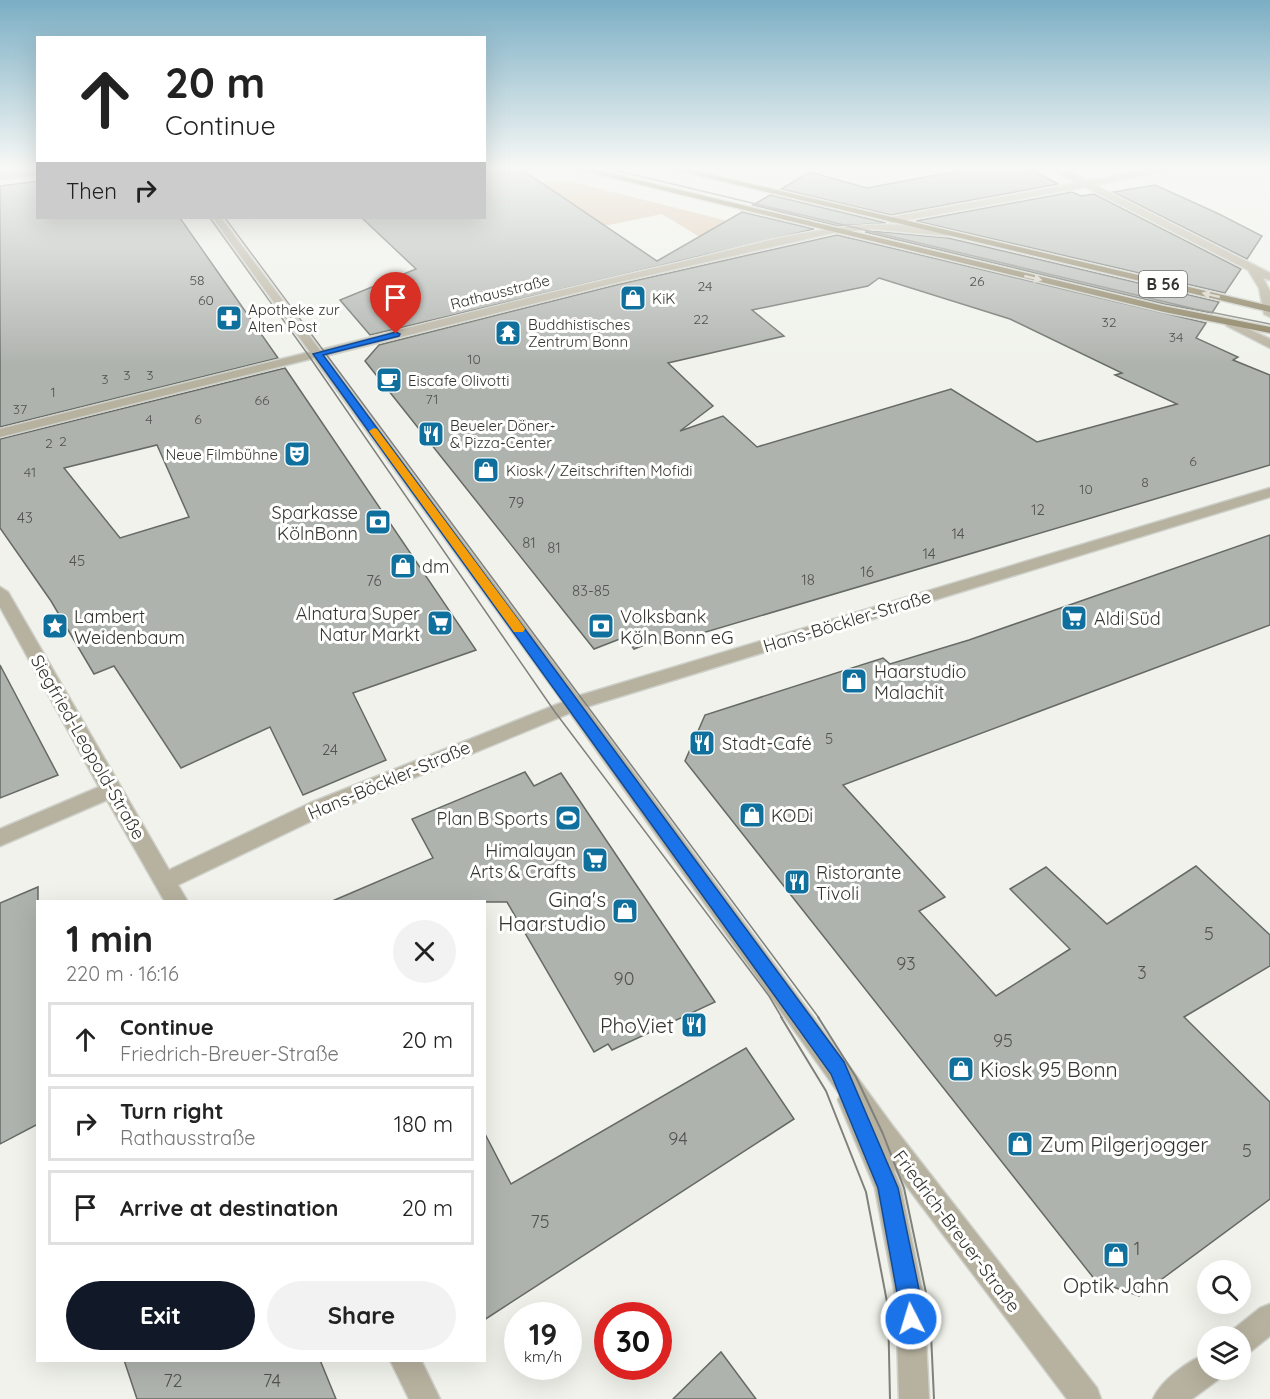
<!DOCTYPE html>
<html lang="en">
<head>
<meta charset="utf-8">
<style>
  body { margin:0; font-family:Quicksand,sans-serif; background:#f2f2f2; color:#222; height:100vh; display:flex; flex-direction:column; font-size:22px; white-space:nowrap }
  * { box-sizing:border-box; margin:0 }
  p { font-size:20px; color:#767676 }
  .icon { flex:none; width:33px; height:33px; fill:none; stroke:currentColor; stroke-width:2; stroke-linecap:round; stroke-linejoin:round }
  .map { position:relative; flex:1; overflow:hidden }
  .drawer { position:absolute; left:36px; top:900px; width:450px; height:462px; display:flex; flex-direction:column; background:#fff; border-radius:0px; box-shadow:0 6px 24px #0002 }
  .drawer>* { flex:none }
  .top-card { position:absolute; left:36px; top:36px; width:450px; height:183px; border-radius:0px; box-shadow:0 6px 24px #0002; background:#fff; color:#222; overflow:hidden }
  .tools { position:absolute; left:1197px; top:1260px; display:grid; gap:12px }
  .tools a { display:grid; place-items:center; width:54px; height:54px; border-radius:50%; background:#fff; box-shadow:0 6px 24px #0002; font-size:30px }
  .speed { position:absolute; left:504px; top:1302px; display:flex; gap:12px; font-size:30px; font-weight:700; text-align:center }
  .speed>* { display:grid; place-content:center; width:78px; height:78px; border-radius:50%; background:#fff; box-shadow:0 6px 24px #0002; line-height:1 }
  .speed small { font-size:15px; font-weight:400 }
  .speed .limit { border:9px solid #d22; background:#fff; color:#111 }
  .pin { position:absolute; display:grid; place-items:center; width:51px; height:51px; color:#fff; margin:-62px -26px; border-radius:50% 50% 50% 0; rotate:-45deg; box-shadow:0 0 6px #0007 }
  .pin .icon { rotate:45deg }
  .me { position:absolute; width:66px; margin:-33px; rotate:355deg; stroke-linejoin:round; filter:drop-shadow(0 0 4px #0008) }
  .turn { display:flex; align-items:center; gap:21px; height:126px; padding:0 30px; font-size:27px }
  .turn .icon { width:78px; height:78px; stroke-width:2.5 }
  .turn b { display:block; font-size:42px; line-height:51px }
  .then { display:flex; align-items:center; height:57px; padding:0 30px; background:#0003; gap:12px; font-size:22px }
  .round { display:grid; place-items:center; flex:none; width:63px; height:63px; border-radius:32px; background:#f2f2f2 }
  .headline { display:flex; align-items:center; justify-content:space-between; height:102px; padding:0 30px }
  h1 { font-size:36px; font-weight:700; line-height:45px }
  .cta { display:flex; gap:12px; margin-top:auto; padding:12px 30px }
  .cta a { flex:1; height:69px; border-radius:36px; background:#111827; color:#fff; font-size:24px; font-weight:700; line-height:69px; text-align:center }
  .cta a+a { background:#f2f2f2; color:#222 }
  ul { padding:0; list-style:none }
  li { display:flex; align-items:center; gap:18px; height:75px; margin:0 12px 9px; padding:0 18px; border:3px solid #e0e0e0; border-radius:0px }
  li div { flex:1 }
  li b { display:block; font-size:22px }
  li em { font-style:normal }
  .map>svg:first-child { display:block }
  .green { fill:#dbc4ac }
  .building { fill:#afb3ae; stroke:#666a65; stroke-width:1.5; fill-rule:evenodd }
  .lines { fill:none; stroke-linecap:round; stroke-linejoin:round }
  .minor-casing { stroke:#ced0ca; stroke-width:3 }
  .major-casing { stroke:#ced0ca; stroke-width:3 }
  .minor { fill:#b7b19f; fill-rule:evenodd }
  .major { fill:#867b5a; fill-rule:evenodd }
  .tram-far1 { stroke:#80817c; stroke-width:1.5 }
  .tram { stroke:#80817c; stroke-width:2 }
  .oneway { fill:#d5d1c5 }
  .route { fill:#1a73e8; stroke:#114b97; stroke-width:1.5 }
  .slow { fill:#f59e0b }
  .labels { text-anchor:middle; dominant-baseline:central; stroke-width:6; stroke-linejoin:round; paint-order:stroke }
  .far-number-label { font-size:14px; fill:#525450 }
  .far-street-label { font-size:15px; fill:#333431; stroke:#fffffe }
  .far-poi-label { font-size:15px; fill:#333431; stroke:#fffffe; text-anchor:start }
  .number-label { font-size:15px; fill:#525450 }
  .shield { fill:#fffffe; stroke:#70716e; stroke-width:1.5 }
  .shield-label { font-size:16px; font-weight:bold; fill:#333431 }
  .poi-label { font-size:18px; fill:#333431; stroke:#fffffe; text-anchor:start }
  .street-label { font-size:18px; fill:#333431; stroke:#fffffe }
  .near-number-label { font-size:18px; fill:#525450 }
  .near-poi-label { font-size:21px; fill:#333431; stroke:#fffffe; text-anchor:end }
</style>
</head>
<body>
<div class="map">
<svg width="1270" height="1399" viewBox="0 0 1270 1399">
  <rect width="100%" height="100%" fill="#f0f2eb"/>
  <path class="green" d="M514 182H573L764 230 708 242 662 214 499 248 495 231 479 218H484Z"/>
  <g class="building">
    <path d="M484 169H521L657 261 742 212 814 229 370 335 340 300 416 269 362 218H484Z"/>
    <path d="M968 169H1030L1058 184 891 215 781 189 810 172 867 188Z"/>
    <path d="M38 181V218H180L278 358 0 427V186Z"/>
    <path d="M1155 185 1219 214 1262 236 1247 259 1113 192Z"/>
    <path d="M1072 192 1081 196 1094 194 1241 269 1225 293 916 221Z"/>
    <path d="M770 195 886 223 838 226 753 205Z"/>
    <path d="M872 231 948 238 1219 302 1212 313 1164 304 865 232Z"/>
    <path d="M837 235 1206 323 1196 338 1238 357 1233 360 1270 375V465L662 645 657 640 634 649 625 637 594 649 365 361 379 345 616 285ZM879 278 1010 319 1122 373 1115 375 1177 404 1037 442 951 389 757 447 723 416 680 431 713 406 668 363 784 336 752 310 868 286Z"/>
    <path d="M285 368 476 650 353 693 386 760 303 795 270 727 181 768 114 666 94 674 51 601 0 528V439ZM157 445 189 517 120 538 64 468Z"/>
    <path d="M1270 535V625L843 785 945 897 919 911 996 996 1070 949 1010 889 1046 867 1107 924 1196 866 1270 935V966L1184 1017 1270 1102V1199L1139 1296 1096 1281 685 761 705 715 883 658 890 664 969 640Z"/>
    <path d="M0 665 58 775 0 798Z"/>
    <path d="M525 772 534 786 561 773 715 1002 612 1050 608 1044 594 1052 507 902H330L433 858 412 819Z"/>
    <path d="M38 887V1124L0 1144V903Z"/>
    <path d="M746 1048 794 1119 484 1320V1132L511 1184Z"/>
    <path d="M721 1352 756 1399H673Z"/>
    <path d="M124 1360H320L336 1399H137Z"/>
  </g>
  <g class="lines">
    <g class="minor-casing">
      <g id="minor">
        <path d="M38 169V175L0 179V173Z"/>
        <path d="M1052 169H1063L1087 181 1153 169H1173L1095 185 1270 273V280L1263 278 1270 291V317L1264 314 1259 288 1248 270 1085 187 891 223 886 220 891 217 1077 183Z"/>
        <path d="M213 218H221L320 350C439 320 558 290 677 263 767 242 857 211 949 231V235L946 236 872 229 833 233 615 283 325 356 578 696 1270 488V497L586 707 892 1125 1097 1388 1101 1399H1067L893 1168 901 1188 924 1299 929 1399H899L896 1299 875 1188 838 1100 840 1095 570 713 324 815 178 885 188 902H165L107 800 0 846V829L99 787 0 607V587L8 592 169 870 310 803 563 702 314 358 0 437V429L310 352Z"/>
        <path d="M1231 321 1270 339V348L1227 326 1225 324Z"/>
        <path d="M1270 1304V1336L1250 1352 1240 1356V1336H1228L1230 1332 1260 1308Z"/>
        <path d="M1208 1353V1370H1222L1219 1379 1192 1399H1153C1161 1380 1188 1361 1208 1353Z"/>
        <path d="M390 1360H421L440 1399H409Z"/>
      </g>
    </g>
    <g class="major-casing">
      <g id="major">
        <path d="M576 169H592L1164 306 1270 327V333L1164 312Z"/>
        <path d="M671 169H687L1270 306V312Z"/>
      </g>
    </g>
    <use href="#minor" class="minor"/>
    <use href="#major" class="major"/>
    <g class="tram-far1">
      <path d="M610 169 1195 309 1270 324"/>
      <path d="M210 218 309 356 555 712 769 996 782 1018"/>
      <path d="M225 218 819 1018"/>
    </g>
    <g class="tram">
      <path d="M781 1017 826 1091 866 1192 888 1307 890 1399"/>
      <path d="M818 1017 856 1077 883 1134 904 1188 930 1312 934 1399"/>
    </g>
  </g>
  <defs><path id="oneway-solid" d="M-6-.8H1V-3.2L6.5 0L1 3.2V.8H-6Z" transform="scale(1.5)"/></defs>
  <g class="oneway">
    <use href="#oneway-solid" transform="translate(1033 278) rotate(13)"/>
    <use href="#oneway-solid" transform="translate(1211 295) rotate(-167)"/>
  </g>
  <linearGradient id="sky" x2="0" y2="1"><stop stop-color="#7baec4"/><stop offset="0.46" stop-color="#f8f9f6"/><stop offset="1" stop-color="#f8f9f6" stop-opacity="0"/></linearGradient>
  <rect width="1270" height="365" fill="url(#sky)"/>
  <path class="route" d="M396 332 400 334 399 336 323 355 844 1062 898 1188 921 1299 922 1319 919 1326 911 1330 903 1326 878 1188 831 1074 313 354Z"/>
  <path class="slow" d="M374 428 377 429 523 626 525 629 523 632H514L369 431Z"/>
  <defs>
    <g id="shop-square" transform="scale(1.35)"><rect x="-9" y="-9" width="18" height="18" rx="4" fill="#0f6f9d" stroke="#fffffe"/><path d="M-5-2.5h2.3a2.7 3.5 0 0 1 5.4 0H5L5.5 6h-11ZM-1.5-2.5h3a1.5 2.3 0 0 0-3 0Z" fill="#fff"/></g>
    <g id="pharmacy-square" transform="scale(1.35)"><rect x="-9" y="-9" width="18" height="18" rx="4" fill="#0f6f9d" stroke="#fffffe"/><path d="M-2-6h4v4h4v4h-4v4h-4v-4h-4v-4h4Z" fill="#fff"/></g>
    <g id="temple-square" transform="scale(1.35)"><rect x="-9" y="-9" width="18" height="18" rx="4" fill="#0f6f9d" stroke="#fffffe"/><path d="M0-6L5-2H3V0L6.5 2.5H4V6H1.5V3h-3V6H-4V2.5H-6.5L-3 0V-2H-5Z" fill="#fff"/></g>
    <g id="cafe-square" transform="scale(1.35)"><rect x="-9" y="-9" width="18" height="18" rx="4" fill="#0f6f9d" stroke="#fffffe"/><path d="M-5.5-4.5H6V0H3Q3 3.5 0 3.5H-2.5Q-5.5 3.5-5.5 0ZM3-3.2v2h1.7v-2ZM-6 4.5H4V6H-6Z" fill="#fff"/></g>
    <g id="restaurant-square" transform="scale(1.35)"><rect x="-9" y="-9" width="18" height="18" rx="4" fill="#0f6f9d" stroke="#fffffe"/><path d="M-5-6h1v4h1v-4h1v4h1v-4h1v5L-1.5 .5V6h-2V.5L-5-1ZM5-6V6H3V1.5H1.5Q1.5-4 5-6Z" fill="#fff"/></g>
    <g id="theatre-square" transform="scale(1.35)"><rect x="-9" y="-9" width="18" height="18" rx="4" fill="#0f6f9d" stroke="#fffffe"/><path d="M-5-5.5Q0-4 5-5.5V0Q5 5 0 6Q-5 5-5 0ZM-3.3-2.5H-1v1.5H-3.3ZM1-2.5H3.3v1.5H1ZM-2.8 1Q0 5.5 2.8 1Z" fill="#fff"/></g>
    <g id="bank-square" transform="scale(1.35)"><rect x="-9" y="-9" width="18" height="18" rx="4" fill="#0f6f9d" stroke="#fffffe"/><path d="M-6-4H6V4H-6ZM0-2.3a2.3 2.3 0 1 0 0 4.6a2.3 2.3 0 1 0 0-4.6Z" fill="#fff"/></g>
    <g id="supermarket-square" transform="scale(1.35)"><rect x="-9" y="-9" width="18" height="18" rx="4" fill="#0f6f9d" stroke="#fffffe"/><path d="M-6-5.5h2.5l.6 2H6L4.5 2H-2.5L-4.4-4H-6ZM-1.5 3.2a1.3 1.3 0 1 0 .1 0ZM3 3.2a1.3 1.3 0 1 0 .1 0Z" fill="#fff"/></g>
    <g id="sight-square" transform="scale(1.35)"><rect x="-9" y="-9" width="18" height="18" rx="4" fill="#0f6f9d" stroke="#fffffe"/><path d="M0-6L1.8-2.2L6-1.7L2.9 1.2L3.7 5.4L0 3.3L-3.7 5.4L-2.9 1.2L-6-1.7L-1.8-2.2Z" fill="#fff"/></g>
    <g id="stadium-square" transform="scale(1.35)"><rect x="-9" y="-9" width="18" height="18" rx="4" fill="#0f6f9d" stroke="#fffffe"/><path d="M0-5a6.5 5 0 1 0 0 10a6.5 5 0 1 0 0-10ZM-3.5-1.8h7v3.6h-7Z" fill="#fff"/></g>
  </defs>
  <g fill-rule="evenodd">
    <use href="#shop-square" x="633" y="298"/>
    <use href="#pharmacy-square" x="229" y="318"/>
    <use href="#temple-square" x="508" y="333"/>
    <use href="#cafe-square" x="389" y="380"/>
    <use href="#restaurant-square" x="431" y="434"/>
    <use href="#theatre-square" x="297" y="454"/>
    <use href="#shop-square" x="486" y="470"/>
    <use href="#bank-square" x="378" y="522"/>
    <use href="#shop-square" x="403" y="566"/>
    <use href="#supermarket-square" x="1074" y="618"/>
    <use href="#supermarket-square" x="440" y="623"/>
    <use href="#sight-square" x="55" y="626"/>
    <use href="#bank-square" x="601" y="626"/>
    <use href="#shop-square" x="854" y="681"/>
    <use href="#restaurant-square" x="702" y="743"/>
    <use href="#shop-square" x="752" y="815"/>
    <use href="#stadium-square" x="568" y="818"/>
    <use href="#supermarket-square" x="595" y="860"/>
    <use href="#restaurant-square" x="797" y="882"/>
    <use href="#shop-square" x="625" y="911"/>
    <use href="#restaurant-square" x="694" y="1025"/>
    <use href="#shop-square" x="961" y="1069"/>
    <use href="#shop-square" x="1020" y="1144"/>
    <use href="#shop-square" x="1116" y="1255"/>
  </g>
  <g class="labels">
    <g class="far-number-label">
      <text x="197" y="280">58</text>
      <text x="977" y="281">26</text>
      <text x="705" y="286">24</text>
      <text x="206" y="300">60</text>
      <text x="701" y="319">22</text>
      <text x="1109" y="322">32</text>
      <text x="1176" y="337">34</text>
      <text x="474" y="359">10</text>
      <text x="127" y="375">3</text>
      <text x="150" y="375">3</text>
      <text x="105" y="379">3</text>
      <text x="53" y="392">1</text>
      <text x="432" y="399">71</text>
      <text x="262" y="400">66</text>
      <text x="20" y="409">37</text>
      <text x="149" y="419">4</text>
      <text x="198" y="419">6</text>
      <text x="63" y="441">2</text>
      <text x="49" y="443">2</text>
      <text x="1193" y="461">6</text>
      <text x="30" y="472">41</text>
      <text x="1145" y="482">8</text>
      <text x="1086" y="489">10</text>
    </g>
    <g class="far-street-label">
      <text transform="translate(500 292) rotate(-14)">Rathausstraße</text>
    </g>
    <g class="far-poi-label">
      <text x="652" y="298">KiK</text>
      <text x="248" y="309">Apotheke zur<tspan x="248" dy="17">Alten Post</tspan></text>
      <text x="528" y="324">Buddhistisches<tspan x="528" dy="17">Zentrum Bonn</tspan></text>
      <text x="408" y="380">Eiscafe Olivotti</text>
      <text x="450" y="425">Beueler Döner-<tspan x="450" dy="17">&amp; Pizza-Center</tspan></text>
      <text x="278" y="454" text-anchor="end">Neue Filmbühne</text>
      <text x="506" y="470">Kiosk / Zeitschriften Mofidi</text>
    </g>
    <g class="number-label">
      <text x="516" y="502">79</text>
      <text x="1038" y="509">12</text>
      <text x="25" y="517">43</text>
      <text x="958" y="533">14</text>
      <text x="529" y="542">81</text>
      <text x="554" y="547">81</text>
      <text x="929" y="553">14</text>
      <text x="77" y="560">45</text>
      <text x="867" y="571">16</text>
      <text x="808" y="579">18</text>
      <text x="374" y="580">76</text>
      <text x="591" y="590">83-85</text>
      <text x="829" y="738">5</text>
      <text x="330" y="749">24</text>
    </g>
    <rect class="shield" x="1139" y="271" width="48" height="26" rx="4.5"/>
    <g class="shield-label">
      <text x="1163" y="284">B 56</text>
    </g>
    <g class="poi-label">
      <text x="358" y="512" text-anchor="end">Sparkasse<tspan x="358" dy="21">KölnBonn</tspan></text>
      <text x="422" y="566">dm</text>
      <text x="420" y="613" text-anchor="end">Alnatura Super<tspan x="420" dy="21">Natur Markt</tspan></text>
      <text x="74" y="616">Lambert<tspan x="74" dy="21">Weidenbaum</tspan></text>
      <text x="620" y="616">Volksbank<tspan x="620" dy="21">Köln Bonn eG</tspan></text>
      <text x="1094" y="618">Aldi Süd</text>
      <text x="874" y="671">Haarstudio<tspan x="874" dy="21">Malachit</tspan></text>
      <text x="722" y="743">Stadt-Café</text>
      <text x="771" y="815">KODi</text>
      <text x="548" y="818" text-anchor="end">Plan B Sports</text>
      <text x="576" y="850" text-anchor="end">Himalayan<tspan x="576" dy="21">Arts &amp; Crafts</tspan></text>
      <text x="816" y="872">Ristorante<tspan x="816" dy="21">Tivoli</tspan></text>
    </g>
    <g class="street-label">
      <text transform="translate(847 621) rotate(-17)">Hans-Böckler-Straße</text>
      <text transform="translate(88 747) rotate(60)">Siegfried-Leopold-Straße</text>
      <text transform="translate(389 780) rotate(-23)">Hans-Böckler-Straße</text>
      <text transform="translate(957 1231) rotate(53)">Friedrich-Breuer-Straße</text>
    </g>
    <g class="near-number-label">
      <text x="1209" y="933">5</text>
      <text x="906" y="963">93</text>
      <text x="1142" y="972">3</text>
      <text x="624" y="978">90</text>
      <text x="1003" y="1040">95</text>
      <text x="678" y="1138">94</text>
      <text x="1247" y="1150">5</text>
      <text x="540" y="1221">75</text>
      <text x="1137" y="1248">1</text>
      <text x="173" y="1380">72</text>
      <text x="272" y="1380">74</text>
    </g>
    <g class="near-poi-label">
      <text x="606" y="899">Gina's<tspan x="606" dy="24">Haarstudio</tspan></text>
      <text x="674" y="1025">PhoViet</text>
      <text x="980" y="1069" text-anchor="start">Kiosk 95 Bonn</text>
      <text x="1040" y="1144" text-anchor="start">Zum Pilgerjogger</text>
      <text x="1116" y="1285" text-anchor="middle">Optik Jahn</text>
    </g>
  </g>
</svg>
<div class="tools">
<a><svg class="icon" aria-label="search" viewBox="0 0 24 24"><circle cx="10" cy="10" r="6"/><path d="M15 15l6 6"/></svg></a>
<a><svg class="icon" aria-label="layers" viewBox="0 0 24 24"><path d="M12 4l9 5-9 5-9-5zM3 14l9 5 9-5"/></svg></a>
</div>
<div class="speed"><div>19<small>km/h</small></div><div class="limit">30</div></div>
<div class="pin" style="left:396px;top:334px;background:#d93025"><svg class="icon" aria-label="arrive" viewBox="0 0 24 24"><path d="M6 21V4h12l-3 4 3 4H6"/></svg></div>
<svg class="me" style="left:911px;top:1319px" viewBox="-20 -20 40 40"><circle r="17" fill="#1a73e8" stroke="#fff" stroke-width="3"/><path d="M0-11L8 9 0 5-8 9z" fill="#fff"/></svg>
<div class="top-card">
<div class="turn"><svg class="icon" aria-label="ahead" viewBox="0 0 24 24"><path d="M12 20V5M6 11l6-6 6 6"/></svg><div><b>20 m</b>Continue</div></div>
<div class="then">Then<svg class="icon" aria-label="right" viewBox="0 0 24 24"><path d="M7 20v-9h11M14 6l5 5-5 5"/></svg></div>
</div>
<section class="drawer">
<div class="headline"><div><h1>1 min</h1><p>220 m · 16:16</p></div><a class="round"><svg class="icon" aria-label="close" viewBox="0 0 24 24"><path d="M6 6l12 12M18 6L6 18"/></svg></a></div>
<ul>
<li><svg class="icon" aria-label="ahead" viewBox="0 0 24 24"><path d="M12 20V5M6 11l6-6 6 6"/></svg><div><b>Continue</b><p>Friedrich-Breuer-Straße</p></div><em>20 m</em></li>
<li><svg class="icon" aria-label="right" viewBox="0 0 24 24"><path d="M7 20v-9h11M14 6l5 5-5 5"/></svg><div><b>Turn right</b><p>Rathausstraße</p></div><em>180 m</em></li>
<li><svg class="icon" aria-label="arrive" viewBox="0 0 24 24"><path d="M6 21V4h12l-3 4 3 4H6"/></svg><div><b>Arrive at destination</b></div><em>20 m</em></li>
</ul>
<div class="cta"><a>Exit</a><a>Share</a></div>
</section>
</div>
</body>
</html>
